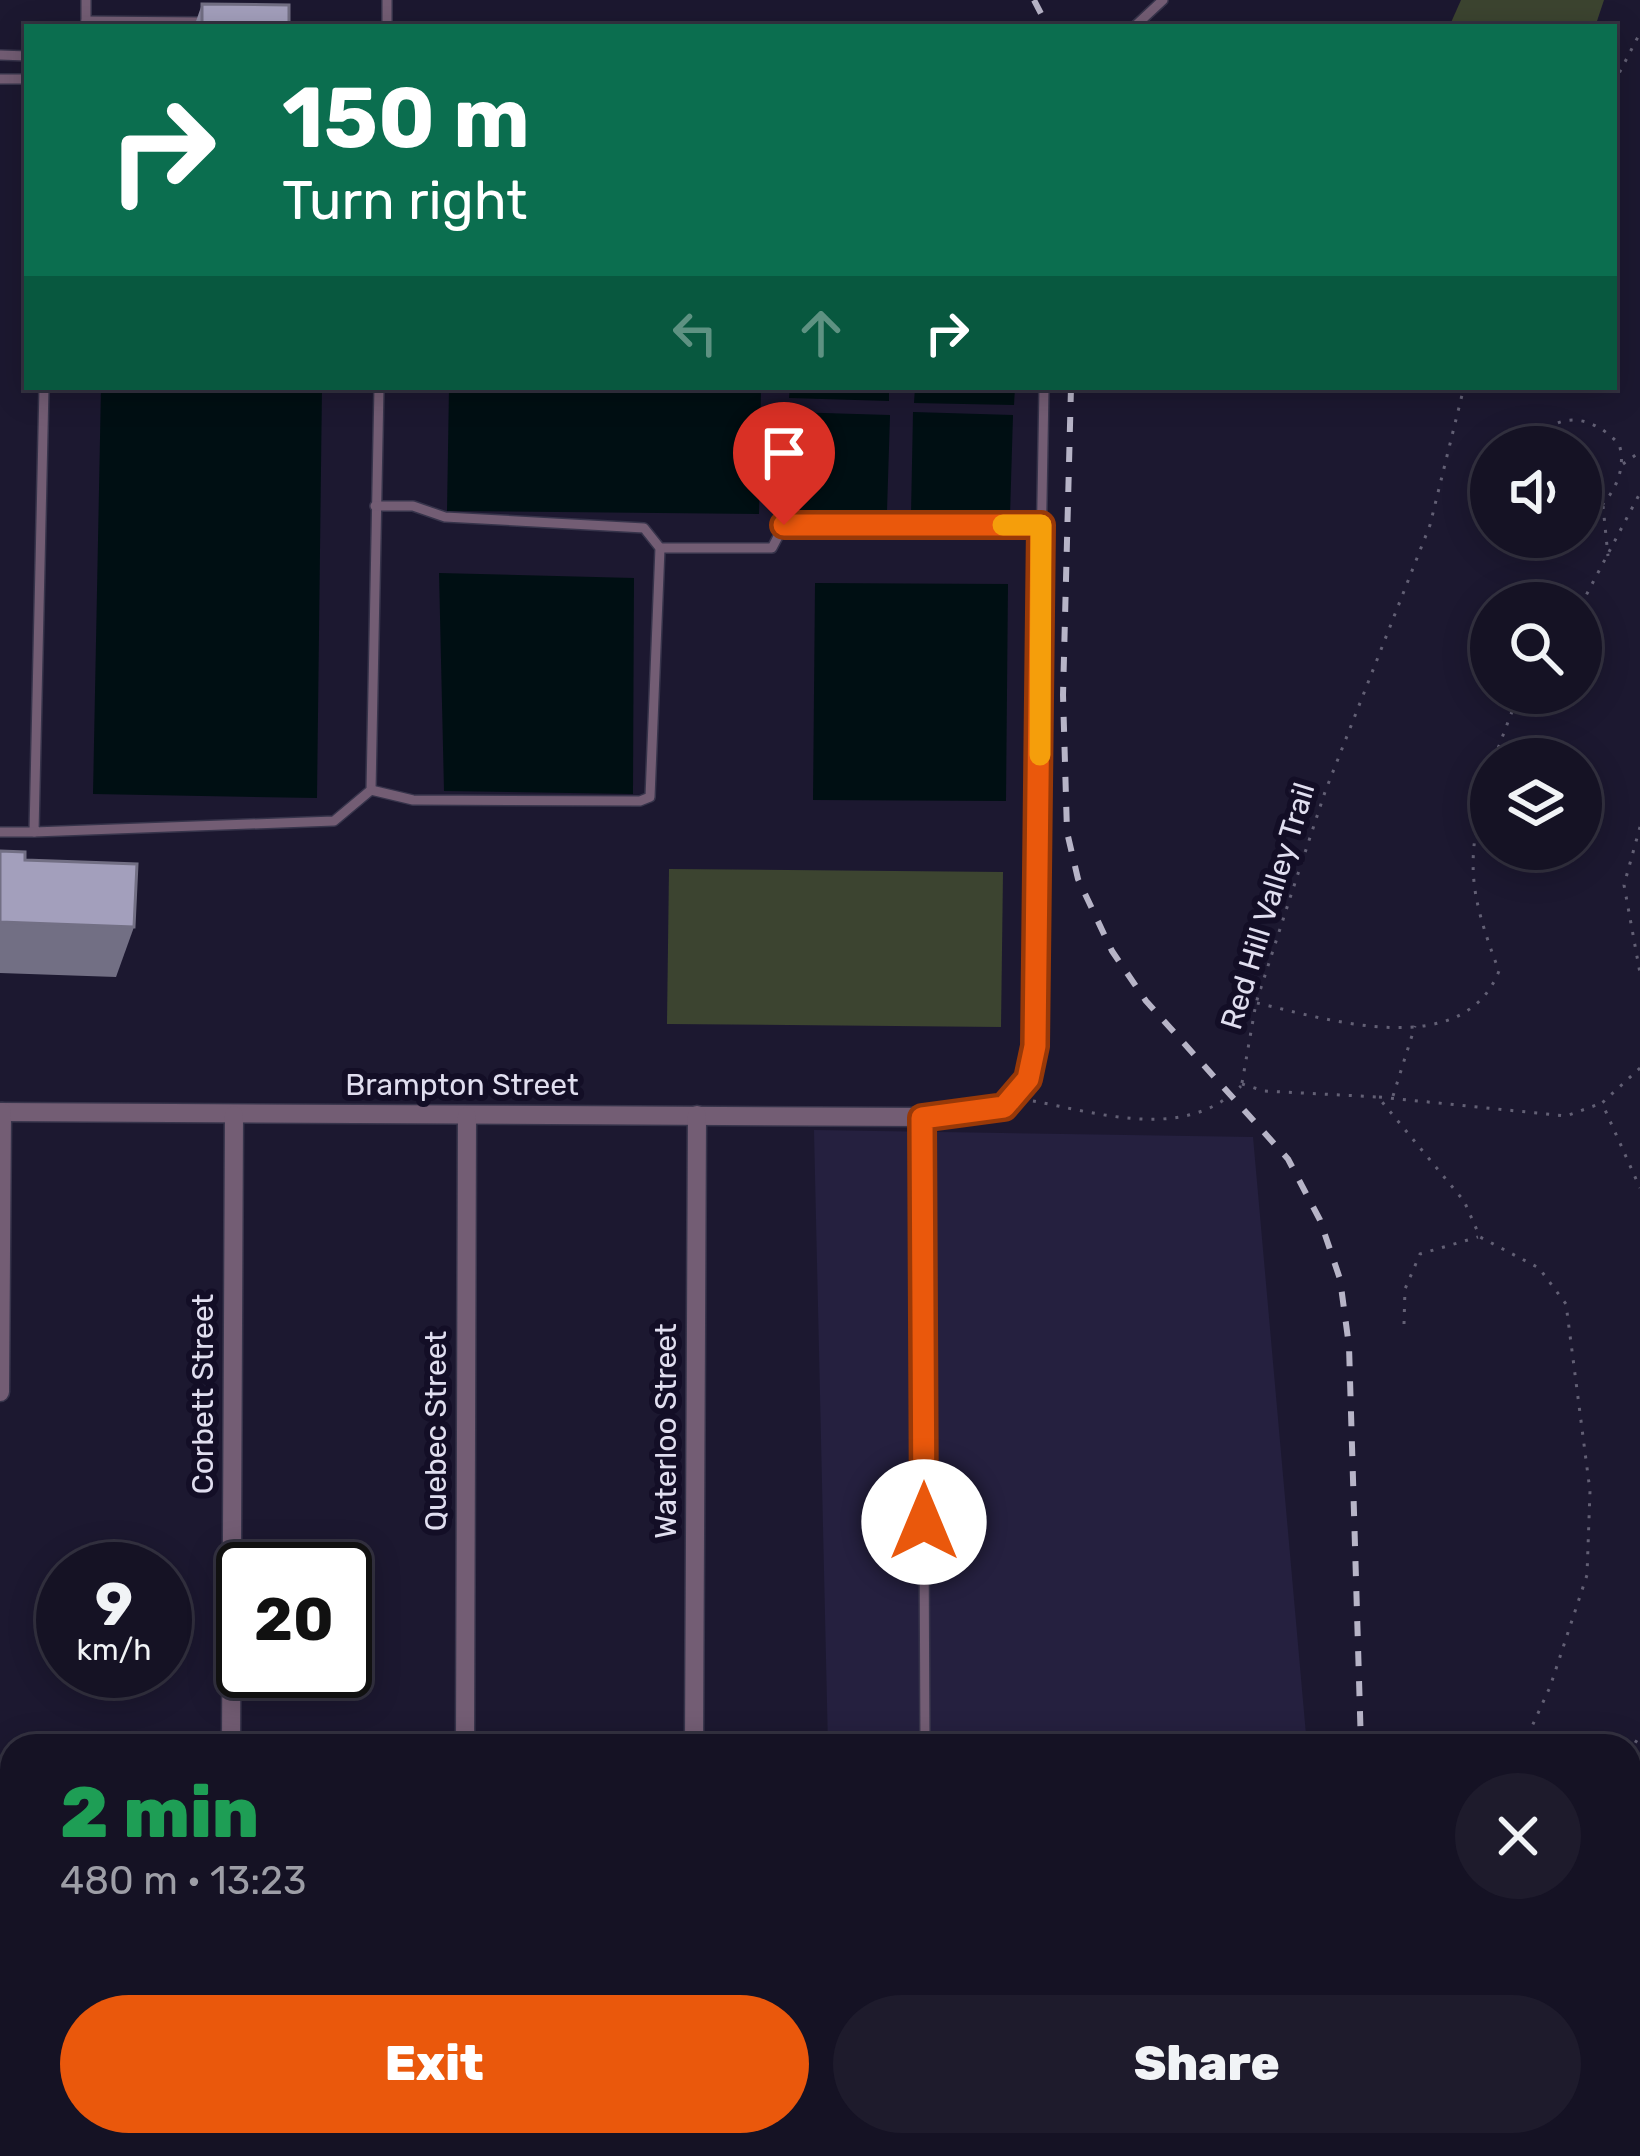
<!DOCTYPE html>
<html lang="en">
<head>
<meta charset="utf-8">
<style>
  body { margin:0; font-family:Rubik,sans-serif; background:#1e1b2c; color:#f1f3f6; height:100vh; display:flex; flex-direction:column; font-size:45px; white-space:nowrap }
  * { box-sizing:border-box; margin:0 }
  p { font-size:39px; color:#9d9ea6 }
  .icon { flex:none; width:66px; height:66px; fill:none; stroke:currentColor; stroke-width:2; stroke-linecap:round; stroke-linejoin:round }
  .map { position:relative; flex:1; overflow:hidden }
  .sheet { position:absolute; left:0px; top:1734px; width:1641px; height:423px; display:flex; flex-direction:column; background:#151224; border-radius:36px 36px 0 0; box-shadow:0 6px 30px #0003,0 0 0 3px #343241 }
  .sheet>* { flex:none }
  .top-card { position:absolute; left:24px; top:24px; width:1593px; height:366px; border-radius:0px; box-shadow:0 6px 30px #0003,0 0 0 3px #343241; background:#0b6e4f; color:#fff; overflow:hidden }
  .tools { position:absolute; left:1470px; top:426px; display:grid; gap:24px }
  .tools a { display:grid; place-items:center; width:132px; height:132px; border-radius:50%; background:#151224; box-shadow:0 6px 30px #0003,0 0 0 3px #343241; font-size:60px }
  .speed { position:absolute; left:36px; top:1542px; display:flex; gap:24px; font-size:60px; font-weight:700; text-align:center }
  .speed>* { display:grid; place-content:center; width:156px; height:156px; border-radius:50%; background:#151224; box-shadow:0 6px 30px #0003,0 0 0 3px #343241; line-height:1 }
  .speed small { font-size:30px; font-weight:400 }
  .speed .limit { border:6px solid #111; border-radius:18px; background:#fff; color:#111 }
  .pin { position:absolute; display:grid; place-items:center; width:102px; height:102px; color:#fff; margin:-123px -51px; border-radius:50% 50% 50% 0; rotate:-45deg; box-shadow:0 0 12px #0007 }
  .pin .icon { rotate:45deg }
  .me { position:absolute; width:132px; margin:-66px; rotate:0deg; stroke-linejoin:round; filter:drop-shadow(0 0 9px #0008) }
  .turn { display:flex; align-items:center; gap:42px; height:252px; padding:0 60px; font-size:54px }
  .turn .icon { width:156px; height:156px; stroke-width:2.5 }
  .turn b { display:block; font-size:84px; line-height:102px }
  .lanes { display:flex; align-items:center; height:114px; padding:0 60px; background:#0003; justify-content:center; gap:60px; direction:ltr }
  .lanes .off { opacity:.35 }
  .round { display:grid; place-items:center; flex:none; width:126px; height:126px; border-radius:63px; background:#1e1b2c }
  .headline { display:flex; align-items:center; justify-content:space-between; height:204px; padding:0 60px }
  h1 { font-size:72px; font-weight:800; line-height:90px; color:#1e9e55 }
  .cta { display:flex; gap:24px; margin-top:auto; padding:24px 60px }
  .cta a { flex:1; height:138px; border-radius:72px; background:#ea580c; color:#fff; font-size:48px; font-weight:800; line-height:138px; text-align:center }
  .cta a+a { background:#1e1b2c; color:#f1f3f6 }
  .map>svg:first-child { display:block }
  .built { fill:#25203f }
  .green { fill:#3c4430 }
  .water { fill:#000f13 }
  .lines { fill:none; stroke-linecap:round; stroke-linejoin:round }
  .river { stroke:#000f13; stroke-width:33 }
  .lane-casing { stroke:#37344b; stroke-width:12 }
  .street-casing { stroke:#37344b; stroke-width:21 }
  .highway-casing { stroke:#37344b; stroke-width:36 }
  .path { stroke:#636075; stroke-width:3; stroke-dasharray:3 9; stroke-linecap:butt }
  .lane { stroke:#735d74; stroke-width:9 }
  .street { stroke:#735d74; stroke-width:18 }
  .highway { stroke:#f0b8f3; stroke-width:33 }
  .rail { stroke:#b7b4c7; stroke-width:6; stroke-dasharray:15 15; stroke-linecap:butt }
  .wall { fill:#8c89a2 }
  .shaded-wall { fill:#726f84 }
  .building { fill:#a39fbc; stroke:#726f84; stroke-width:3 }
  .route-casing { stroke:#983908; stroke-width:30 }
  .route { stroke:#ea580c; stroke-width:21 }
  .slow { stroke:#f59e0b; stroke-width:21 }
  .labels { text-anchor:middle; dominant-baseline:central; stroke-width:12; stroke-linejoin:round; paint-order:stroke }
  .street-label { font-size:30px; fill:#e0deef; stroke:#130e26 }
</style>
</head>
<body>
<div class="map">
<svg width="1640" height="2156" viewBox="0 0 1640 2156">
  <rect width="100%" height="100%" fill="#1c1830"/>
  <g class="built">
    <path d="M814 1130 1253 1137 1307 1746H828Z"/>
    <path d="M0 1966H12V2145H1348L1349 2156H0Z"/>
  </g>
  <g class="green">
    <path d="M1461 0H1604L1595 27H1449Z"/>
    <path d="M669 869 1003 872 1001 1027 667 1024Z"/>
  </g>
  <g class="water">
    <path d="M101 387H322L317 798 93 794Z"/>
    <path d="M449 387H761L759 514 447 511Z"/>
    <path d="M790 387H889V401L789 398Z"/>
    <path d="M915 387H1015L1014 405 914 403Z"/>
    <path d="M790 412 890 415 887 512 787 510Z"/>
    <path d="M913 412 1013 415 1010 516 911 514Z"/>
    <path d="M439 573 634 578 633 794 444 791Z"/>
    <path d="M815 583 1008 584 1006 801 813 800Z"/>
  </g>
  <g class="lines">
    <g class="river">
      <path d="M1629 1840 1640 1838"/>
      <path d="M1599 2145 1601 2156"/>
    </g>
    <g class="lane-casing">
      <g id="lane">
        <path d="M86 21V0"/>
        <path d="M85 27 86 21 202 22"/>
        <path d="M385 27H417"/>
        <path d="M387 27V0"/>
        <path d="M1134 27 1163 0"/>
        <path d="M0 55 27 56"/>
        <path d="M0 79H27"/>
        <path d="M44 387 34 832 334 821 371 790 379 387"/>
        <path d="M660 548H772L784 525H1041"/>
        <path d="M371 790 413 800 640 801 650 797 660 548 644 528 445 517 413 506H375"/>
        <path d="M0 832H34"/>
        <path d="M925 1746 922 1117C967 1114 1018 1119 1032 1066L1044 387"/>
        <path d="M470 2145H512"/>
        <path d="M390 2156V2145"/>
        <path d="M437 2156V2145"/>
      </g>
    </g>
    <g class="street-casing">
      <g id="street">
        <path d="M0 1112 922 1117"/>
        <path d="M0 1392 2 1112"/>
        <path d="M231 1746 234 1115"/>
        <path d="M465 1746 467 1116"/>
        <path d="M694 1746 697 1115"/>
        <path d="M0 1935H12"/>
      </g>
    </g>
    <g class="highway-casing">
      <g id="highway">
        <path d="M1629 1818 1640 1798"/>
        <path d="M1629 1934 1640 1911"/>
        <path d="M1493 2156 1497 2145"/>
        <path d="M1545 2156 1548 2145"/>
      </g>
    </g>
    <g class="path">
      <path d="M1614 83 1640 33"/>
      <path d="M1532 447C1554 410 1590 413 1619 444 1629 474 1607 508 1581 521"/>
      <path d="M1623 464 1640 452"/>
      <path d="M1603 506 1608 556"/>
      <path d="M1581 605 1640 493"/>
      <path d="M1494 759 1519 693"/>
      <path d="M1640 827 1624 885 1640 973"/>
      <path d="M1257 1003C1330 1020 1463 1062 1499 971 1467 887 1465 857 1491 770"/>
      <path d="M1640 1068 1602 1103 1640 1188"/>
      <path d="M1242 1083 1256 1003 1291 895 1325 792 1430 525 1464 387"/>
      <path d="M1242 1084 1264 1091 1378 1097 1464 1201 1480 1237 1539 1268 1566 1304 1590 1491 1587 1575 1550 1687 1523 1746"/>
      <path d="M1393 1096 1415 1026"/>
      <path d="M1379 1097 1566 1116 1602 1103"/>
      <path d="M1033 1101C1099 1113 1185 1142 1241 1086"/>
      <path d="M1404 1324 1405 1289 1420 1254 1478 1237"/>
      <path d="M1629 1753 1640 1735"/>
      <path d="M1439 2156 1440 2145"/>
    </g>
    <use href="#lane" class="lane"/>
    <use href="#street" class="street"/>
    <use href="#highway" class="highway"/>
    <g class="rail">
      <path d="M1034 0 1048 27"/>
      <path d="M1071 387 1063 695 1067 832 1078 879 1112 951 1146 1001 1288 1159 1320 1220 1340 1279 1349 1346 1361 1746"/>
      <path d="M1420 2156 1421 2145"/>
    </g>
  </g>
  <g class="wall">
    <path d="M202 4 289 27H194Z"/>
    <rect x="23" y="2145" width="361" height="11"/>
    <path d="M1127 2145H1275V2156H1126Z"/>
  </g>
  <path class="shaded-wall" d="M0 922 134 927 116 977 0 973Z"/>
  <g class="building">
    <path d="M202 4 289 5V27H202Z"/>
    <path d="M0 851 25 852V860L137 864 134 927 0 922Z"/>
    <path d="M969 1742 1050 1745 969 1746Z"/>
    <rect x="0" y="2129" width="12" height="27"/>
    <rect x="35" y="2145" width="349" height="11"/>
    <path d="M1138 2145H1275V2156H1137Z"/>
  </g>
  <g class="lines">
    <g class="route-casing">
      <path id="route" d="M784 525H1041L1035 1046 1028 1079 1004 1107 922 1118 924 1522"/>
    </g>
    <use href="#route" class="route"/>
    <path class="slow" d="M1003 525H1041L1040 755"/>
  </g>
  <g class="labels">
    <g class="street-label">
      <text transform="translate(1268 906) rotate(-73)">Red Hill Valley Trail</text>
      <text x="462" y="1085">Brampton Street</text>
      <text transform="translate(203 1394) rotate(-90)">Corbett Street</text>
      <text transform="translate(436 1431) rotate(-90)">Quebec Street</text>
      <text transform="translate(666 1431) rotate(-90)">Waterloo Street</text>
    </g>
  </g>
</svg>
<div class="tools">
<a><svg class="icon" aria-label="sound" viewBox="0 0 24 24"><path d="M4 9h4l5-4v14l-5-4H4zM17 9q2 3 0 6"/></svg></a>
<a><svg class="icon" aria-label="search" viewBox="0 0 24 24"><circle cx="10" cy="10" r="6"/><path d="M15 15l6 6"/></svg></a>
<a><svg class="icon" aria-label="layers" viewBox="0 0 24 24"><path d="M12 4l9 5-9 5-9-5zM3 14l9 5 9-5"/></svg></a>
</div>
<div class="speed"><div>9<small>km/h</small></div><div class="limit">20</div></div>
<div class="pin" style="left:784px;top:525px;background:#d93025"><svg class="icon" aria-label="arrive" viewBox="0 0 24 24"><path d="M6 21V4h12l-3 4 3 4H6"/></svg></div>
<svg class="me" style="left:924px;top:1522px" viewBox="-20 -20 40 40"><circle r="19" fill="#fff"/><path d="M0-13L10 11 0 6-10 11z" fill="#ea580c"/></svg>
<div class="top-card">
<div class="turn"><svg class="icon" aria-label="right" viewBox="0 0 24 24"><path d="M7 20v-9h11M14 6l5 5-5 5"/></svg><div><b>150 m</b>Turn right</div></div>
<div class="lanes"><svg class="icon off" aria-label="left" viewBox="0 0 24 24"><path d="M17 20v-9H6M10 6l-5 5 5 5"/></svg><svg class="icon off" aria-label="ahead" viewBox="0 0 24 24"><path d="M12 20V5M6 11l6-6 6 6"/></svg><svg class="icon" aria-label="right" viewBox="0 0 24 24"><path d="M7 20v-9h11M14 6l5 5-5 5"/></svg></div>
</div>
<section class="sheet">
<div class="headline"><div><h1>2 min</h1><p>480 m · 13:23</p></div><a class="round"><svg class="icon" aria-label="close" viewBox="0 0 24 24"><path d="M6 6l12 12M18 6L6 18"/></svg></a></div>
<div class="cta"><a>Exit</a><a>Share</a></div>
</section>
</div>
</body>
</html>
